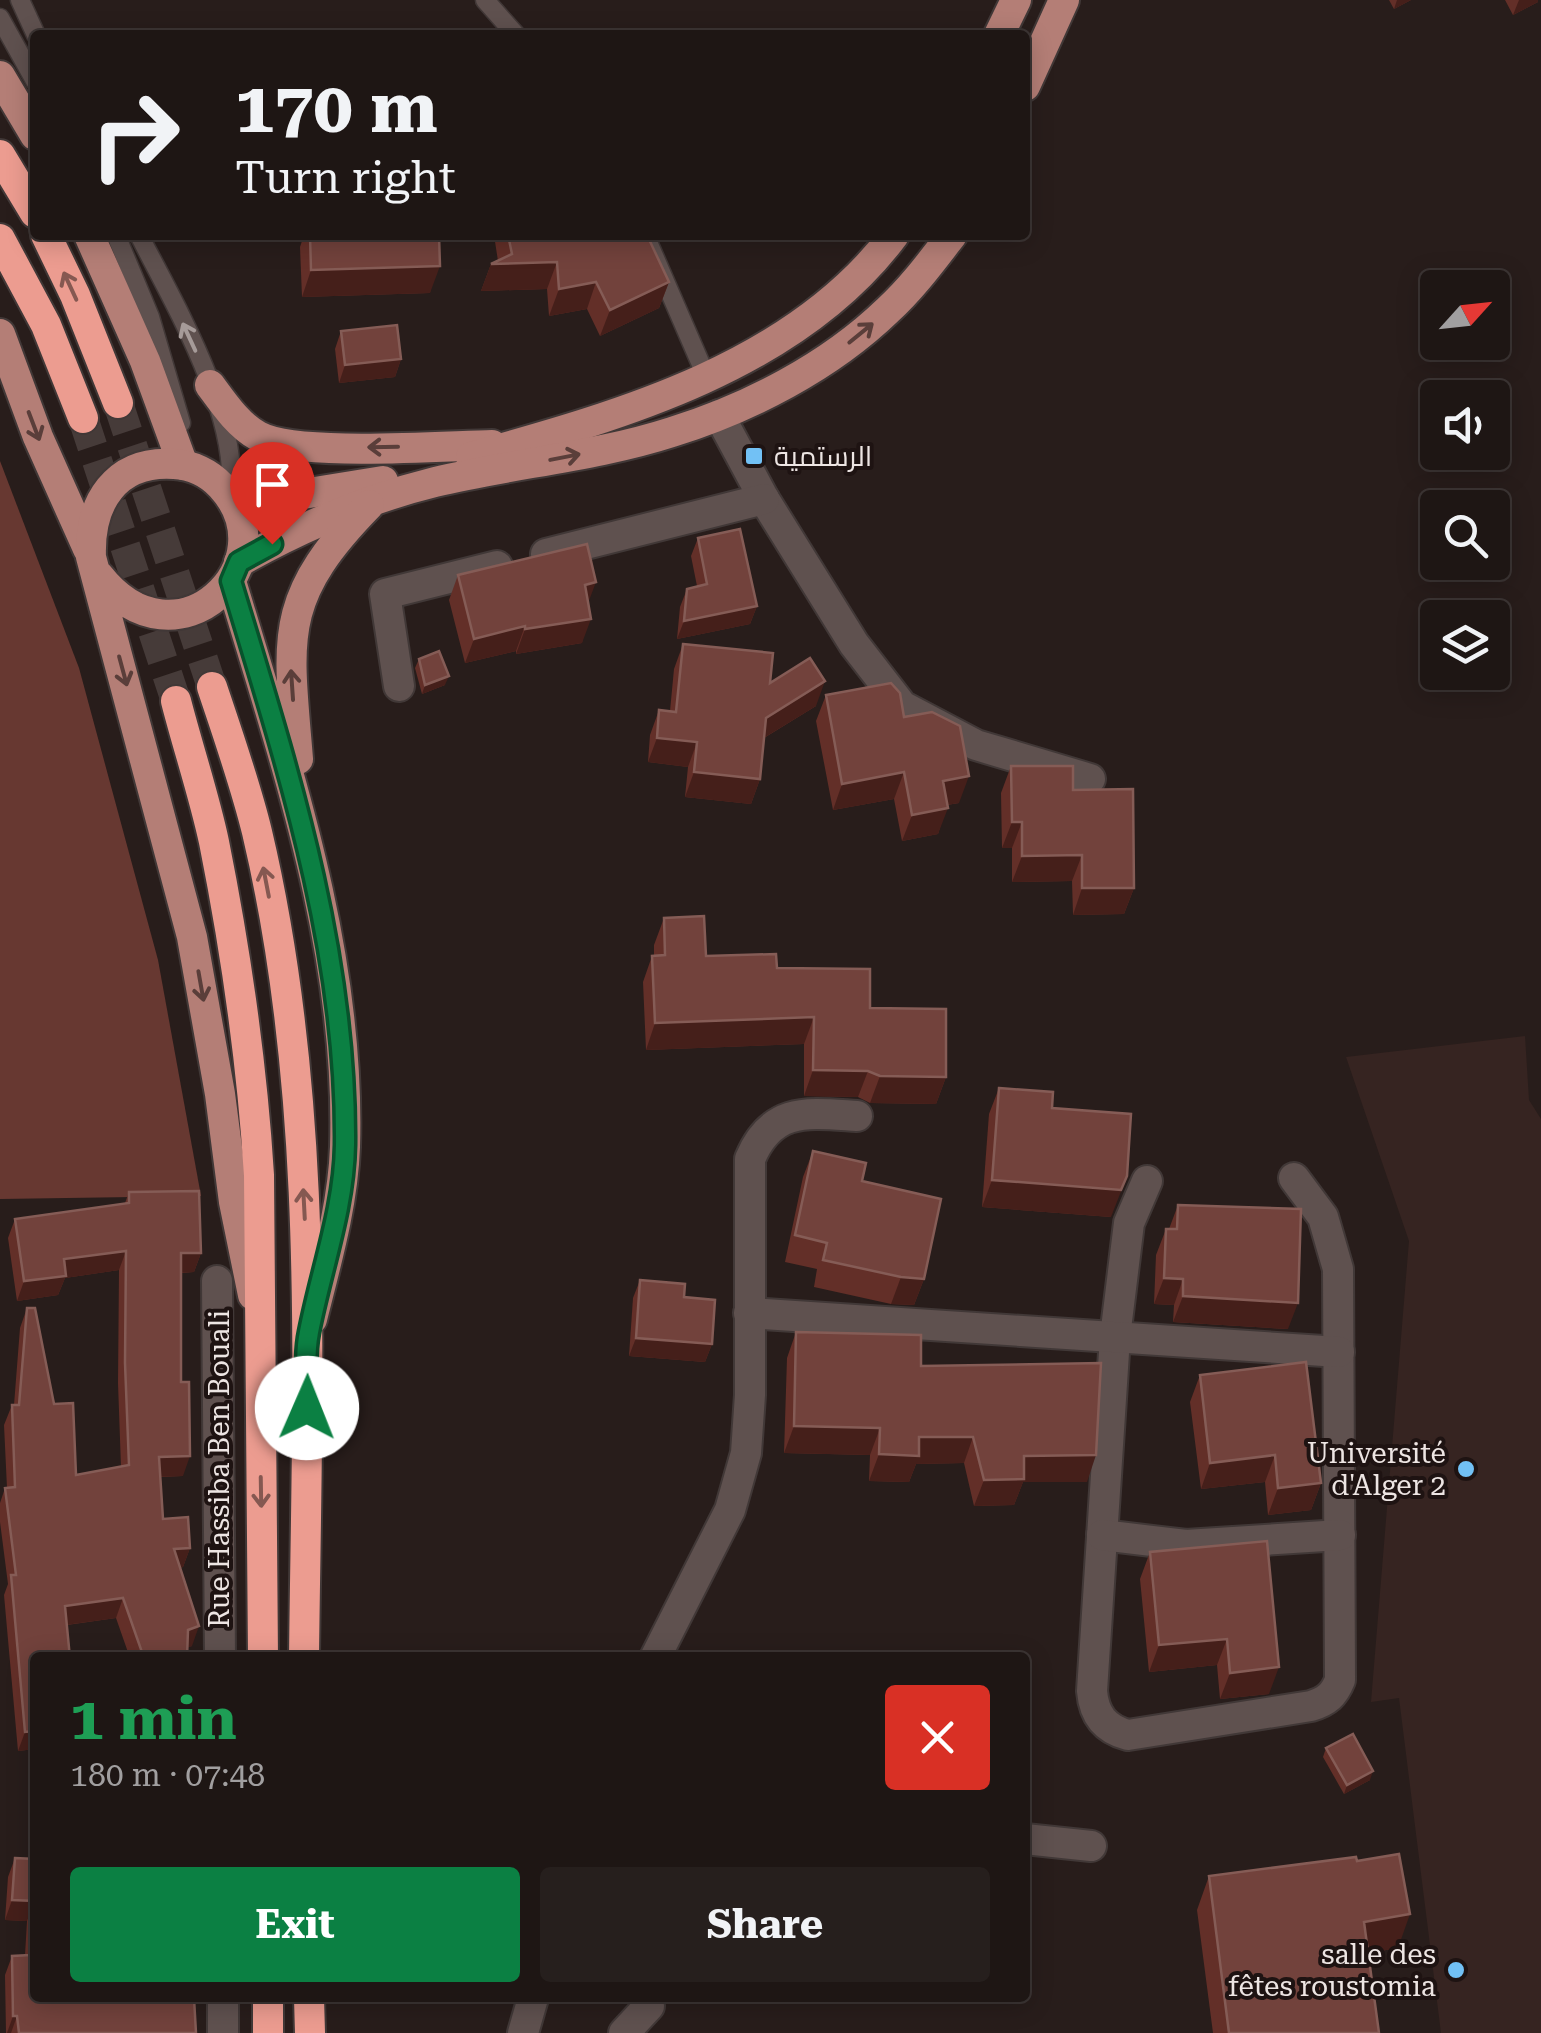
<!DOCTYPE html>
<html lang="en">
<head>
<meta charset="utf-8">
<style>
  body { margin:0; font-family:"Roboto Serif",Cairo,serif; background:#261f1d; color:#f1f3f6; height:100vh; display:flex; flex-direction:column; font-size:38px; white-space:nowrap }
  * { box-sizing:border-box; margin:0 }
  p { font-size:32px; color:#a19fa0 }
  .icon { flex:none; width:55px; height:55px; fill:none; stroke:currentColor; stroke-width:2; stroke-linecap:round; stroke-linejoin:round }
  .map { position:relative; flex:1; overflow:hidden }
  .side { position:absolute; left:30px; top:1652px; width:1000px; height:350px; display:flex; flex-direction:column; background:#1e1614; border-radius:10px; box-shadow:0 5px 25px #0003,0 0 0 2px #3c3534 }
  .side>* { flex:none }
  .top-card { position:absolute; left:30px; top:30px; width:1000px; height:210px; border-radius:10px; box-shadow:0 5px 25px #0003,0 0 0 2px #3c3534; background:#1e1614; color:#f1f3f6; overflow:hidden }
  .needle { width:65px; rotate:63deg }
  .buttons { position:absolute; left:1420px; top:270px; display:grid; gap:20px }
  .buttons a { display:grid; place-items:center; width:90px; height:90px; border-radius:10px; background:#1e1614; box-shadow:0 5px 25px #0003,0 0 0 2px #3c3534; font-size:50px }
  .pin { position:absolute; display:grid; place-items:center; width:85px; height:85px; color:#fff; margin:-102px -42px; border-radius:50% 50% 50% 0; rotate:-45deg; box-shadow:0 0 10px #0007 }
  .pin .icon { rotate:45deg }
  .me { position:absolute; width:110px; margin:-55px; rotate:1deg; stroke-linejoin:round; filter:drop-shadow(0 0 8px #0008) }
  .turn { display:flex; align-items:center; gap:35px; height:210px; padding:0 40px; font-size:45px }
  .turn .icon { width:130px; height:130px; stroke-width:2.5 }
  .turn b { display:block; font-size:70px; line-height:85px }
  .round { display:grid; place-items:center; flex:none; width:105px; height:105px; border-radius:10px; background:#261f1d }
  .overview { display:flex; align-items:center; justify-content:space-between; height:170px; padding:0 40px }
  h1 { font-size:60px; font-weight:700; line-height:75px; color:#1e9e55 }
  .cta { display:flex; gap:20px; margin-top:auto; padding:20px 40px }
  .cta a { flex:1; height:115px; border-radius:10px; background:#0b8043; color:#fff; font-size:40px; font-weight:700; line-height:115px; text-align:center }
  .cta a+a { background:#261f1d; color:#f1f3f6 }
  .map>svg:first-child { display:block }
  .built { fill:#362421 }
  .green { fill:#673831 }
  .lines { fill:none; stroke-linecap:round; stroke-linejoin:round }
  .highway-tunnel { stroke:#463b39; stroke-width:30; stroke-dasharray:30 15; stroke-linecap:butt }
  .lane-casing { stroke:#413837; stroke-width:21 }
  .street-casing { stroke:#413837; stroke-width:34 }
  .primary-casing { stroke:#413837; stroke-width:34 }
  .highway-casing { stroke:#413837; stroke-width:34 }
  .lane { stroke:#5f514f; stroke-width:18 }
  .street { stroke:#5f514f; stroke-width:30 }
  .primary { stroke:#b47e76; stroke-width:30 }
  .highway { stroke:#ec9c90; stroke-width:30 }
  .wall { fill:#632f28 }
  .shaded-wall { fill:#451f1a }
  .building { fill:#72423c; stroke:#855c56; stroke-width:2.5 }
  .oneway { stroke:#855851 }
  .oneway2 { stroke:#5a3e3a }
  .oneway3 { stroke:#a69b99 }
  .route-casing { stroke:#07532c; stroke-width:25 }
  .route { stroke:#0b8043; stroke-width:18 }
  .poi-dot { fill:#72c1f5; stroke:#1e1312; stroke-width:4 }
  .labels { text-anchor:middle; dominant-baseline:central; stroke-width:8; stroke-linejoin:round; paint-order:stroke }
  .poi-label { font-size:28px; fill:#ede5e3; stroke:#1e1312; text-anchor:end }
  .street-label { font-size:28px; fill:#ede5e3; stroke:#1e1312 }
</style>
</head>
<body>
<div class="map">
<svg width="1541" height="2033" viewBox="0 0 1541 2033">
  <rect width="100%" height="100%" fill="#281d1b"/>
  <path class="built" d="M1525 1036 1529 1100 1541 1119V2033H1441L1399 1698 1371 1702 1409 1241 1346 1057Z"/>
  <path class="green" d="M0 461 79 668 158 960 201 1196 0 1199Z"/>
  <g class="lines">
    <g class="highway-tunnel">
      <path d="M118 403 212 687"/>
      <path d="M83 418 176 701"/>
    </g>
    <g class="lane-casing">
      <g id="lane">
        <path d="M20 0 36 35"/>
        <path d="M485 0 516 35"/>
        <path d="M0 18 35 81"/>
        <path d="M116 235 150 317 181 423"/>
        <path d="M139 235C175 305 241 418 230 496"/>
        <path d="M645 235 706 376"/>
      </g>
    </g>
    <g class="street-casing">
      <g id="street">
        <path d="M719 415 764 499 854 644 902 706 976 745 1090 779"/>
        <path d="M546 554 764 499"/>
        <path d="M399 686 385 594 497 566"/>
        <path d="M1147 1181 1129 1223 1115 1337 1092 1691C1094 1715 1105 1729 1128 1735L1311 1706C1327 1701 1334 1695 1340 1680L1338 1269 1323 1217 1294 1178"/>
        <path d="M217 1281 220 1658"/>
        <path d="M749 1313 1339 1352"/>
        <path d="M1102 1535 1186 1545 1340 1535"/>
        <path d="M655 1658 730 1510 746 1453 750 1395V1159C772 1106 809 1113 857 1116"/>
        <path d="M1025 1839 1091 1846"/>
        <path d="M223 1998V2033"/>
        <path d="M523 2033 533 1998"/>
        <path d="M624 2033 649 2006"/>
      </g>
    </g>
    <g class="primary-casing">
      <g id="primary">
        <path d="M999 35 1016 0"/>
        <path d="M0 76 35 135"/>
        <path d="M1025 86 1064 0"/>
        <path d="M89 235 145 361 183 465"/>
        <path d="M0 334 38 437 88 549"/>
        <path d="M210 385C224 404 238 425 258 436 296 457 442 446 492 445"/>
        <path d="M471 457C622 415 796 366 894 235"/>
        <path d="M233 501 284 497 383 481"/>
        <path d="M239 562C301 527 366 499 435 482 513 463 595 457 672 432 749 408 829 367 888 310 912 288 932 261 952 235"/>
        <path d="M99 576C177 675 292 562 221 486 209 473 192 465 174 464 115 460 89 503 91 557L192 937 220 1094 234 1202 253 1295"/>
        <path d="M231 581C286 765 351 952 345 1147 343 1205 326 1263 312 1319"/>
        <path d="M298 759C288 637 277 599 369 505"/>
      </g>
    </g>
    <g class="highway-casing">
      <g id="highway">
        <path d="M0 155 35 213"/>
        <path d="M46 235 75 295 118 403"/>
        <path d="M0 239 46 325 83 418"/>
        <path d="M212 687C228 735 245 783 257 832 321 1102 307 1383 304 1658"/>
        <path d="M176 701C188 748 204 795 214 842 236 952 252 1063 259 1175L263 1658"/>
        <path d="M268 1998V2033"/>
        <path d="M309 1998 310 2033"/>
      </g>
    </g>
    <use href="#lane" class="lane"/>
    <use href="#street" class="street"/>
    <use href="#primary" class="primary"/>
    <use href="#highway" class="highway"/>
  </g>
  <g class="wall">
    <path d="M1389 0H1411L1394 9Z"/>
    <path d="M1505 0H1538V2L1513 15Z"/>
    <path d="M304 235H439L430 293 302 297 300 247Z"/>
    <path d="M494 235H647L669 282 659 308 600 336 587 309 549 316 547 289 481 291 491 264 498 261Z"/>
    <path d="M341 331 401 359 395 377 339 383 335 349Z"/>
    <path d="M698 538 757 606 750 624 677 639 680 607 687 589 697 586 691 556Z"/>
    <path d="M458 575 588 604 582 643 516 654V651L465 663 449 600Z"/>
    <path d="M683 644 816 706 764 738 760 779 751 804 685 797 688 767 648 762 650 735 659 710 670 711 674 669Z"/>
    <path d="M419 659 445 685 422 694 415 668Z"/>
    <path d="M826 695 904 717 959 803 947 805 938 834 902 841 894 799 833 810 816 721Z"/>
    <path d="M1011 766 1073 790 1134 888 1124 914 1073 915 1072 881 1012 882V848H1002L1001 793Z"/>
    <path d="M664 918 706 956 777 968 870 1008 946 1077 936 1104 870 1103 858 1097 804 1096V1044L646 1050 643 982 652 956H654V945Z"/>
    <path d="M999 1088 1052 1108 1111 1217 982 1207 989 1114Z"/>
    <path d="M813 1151 862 1181 924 1279 914 1305 891 1304 814 1287 817 1269 785 1262 803 1177Z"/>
    <path d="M129 1192 201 1253 194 1272 181 1273V1382L183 1476 160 1477 163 1519 190 1548 183 1567 180 1568 192 1646 188 1647 187 1658H130L116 1618 67 1625 35 1749 18 1751 4 1595 8 1584 0 1522V1503L5 1488H7L4 1425 12 1405H14L20 1328 27 1308 76 1475 121 1467 118 1383 119 1270 65 1278 58 1295 17 1301 8 1238 15 1219 125 1203Z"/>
    <path d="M1178 1205 1288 1329 1173 1322 1174 1305 1154 1304 1156 1255 1166 1229H1169Z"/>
    <path d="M640 1280 684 1297 712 1344 705 1362 629 1356 633 1298Z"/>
    <path d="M796 1332 921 1366 1087 1482H1023L1014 1505 974 1506 964 1463 916 1464 909 1482 869 1481 870 1455 784 1453 787 1358Z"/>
    <path d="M1200 1375 1321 1483 1311 1510 1268 1515 1265 1482 1201 1489 1190 1402Z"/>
    <path d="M1267 1541 1269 1694 1220 1699 1217 1665 1149 1672 1140 1579 1150 1552Z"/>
    <path d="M1326 1748 1370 1780 1344 1794 1323 1757Z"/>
    <path d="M15 1858 196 2033H6L5 1975 12 1956 25 1955 27 1921 5 1920 8 1877Z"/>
    <path d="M1357 1861 1398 1948 1368 1953 1379 2033H1213L1197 1910 1209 1876Z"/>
  </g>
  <g class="shaded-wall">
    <path d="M1397 0H1411L1394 9Z"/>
    <path d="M1519 0H1538V2L1513 15Z"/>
    <path d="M557 262 547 289 481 291 491 264Z"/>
    <path d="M440 266 430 293 302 297 311 270Z"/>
    <path d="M596 282 587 309 549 316 559 289Z"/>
    <path d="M669 282 659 308 600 336 610 310Z"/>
    <path d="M401 359 395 377 339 383 345 365Z"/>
    <path d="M596 582 587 606 585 585Z"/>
    <path d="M757 606 750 624 677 639 684 621Z"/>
    <path d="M591 619 582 643 516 654 525 629Z"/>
    <path d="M525 626 516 651 465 663 474 639Z"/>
    <path d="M449 676 445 685 422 694 425 685Z"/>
    <path d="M825 681 816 706 757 742 766 718Z"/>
    <path d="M657 738 697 742 688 767 648 762Z"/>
    <path d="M694 772 760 779 751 804 685 797Z"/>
    <path d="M904 772 894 799 833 810 842 784Z"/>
    <path d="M969 776 959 803 933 807 943 781Z"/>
    <path d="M948 808 938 834 902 841 912 815Z"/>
    <path d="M1012 822H1022L1012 848H1002Z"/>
    <path d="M1082 855 1072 881 1012 882 1022 856Z"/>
    <path d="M1082 888H1134L1124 914 1073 915Z"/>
    <path d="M814 1017 804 1044 646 1050 655 1023Z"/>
    <path d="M813 1070 868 1071 858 1097 804 1096Z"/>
    <path d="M880 1076 946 1077 936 1104 870 1103Z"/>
    <path d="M1127 1176 1111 1217 982 1207 992 1180Z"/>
    <path d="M126 1251 119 1270 65 1278 58 1295 17 1301 24 1281 64 1259Z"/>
    <path d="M181 1253H201L194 1272 174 1273Z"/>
    <path d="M901 1277 924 1279 914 1305 891 1304Z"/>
    <path d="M1164 1278 1183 1279 1174 1305 1154 1304Z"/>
    <path d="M1183 1296 1298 1303 1288 1329 1173 1322Z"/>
    <path d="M636 1338 712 1344 705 1362 629 1356Z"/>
    <path d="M794 1426 880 1428 870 1455 784 1453Z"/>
    <path d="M919 1437H973L964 1463 916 1464 909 1482 869 1481 879 1454Z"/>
    <path d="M1096 1455 1087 1482H1023L1014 1505 974 1506 984 1480 1024 1456Z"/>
    <path d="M1275 1455 1265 1482 1201 1489 1210 1463Z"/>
    <path d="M190 1456 183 1476 152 1477 159 1457Z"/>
    <path d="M1321 1483 1311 1510 1268 1515 1278 1488Z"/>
    <path d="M190 1548 183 1567 167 1569 174 1549Z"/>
    <path d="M123 1598 116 1618 58 1626 65 1606Z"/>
    <path d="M199 1626 192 1646 181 1650 188 1630Z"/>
    <path d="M1227 1639 1217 1665 1149 1672 1159 1645Z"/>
    <path d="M1279 1667 1269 1694 1220 1699 1230 1673Z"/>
    <path d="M35 1731V1749L18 1751 25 1732Z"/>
    <path d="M1373 1771 1370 1780 1344 1794 1347 1785Z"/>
    <path d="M12 1900 35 1901 27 1921 5 1920Z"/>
    <path d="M1410 1914 1398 1948 1352 1956 1364 1922Z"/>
    <path d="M13 2016H17L11 2033H7Z"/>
  </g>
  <g class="building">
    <path d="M310 235H439L440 266 311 270Z"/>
    <path d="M508 235H647L669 282 610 310 596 282 559 289 557 262 491 264 512 254Z"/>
    <path d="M397 325 401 359 345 365 341 331Z"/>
    <path d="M740 529 757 606 684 621 687 589 707 584 698 538Z"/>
    <path d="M587 544 596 582 585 585 591 619 525 629V626L474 639 458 575Z"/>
    <path d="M683 644 773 653 770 683 810 658 825 681 766 718 760 779 694 772 697 742 657 738 659 710 676 712Z"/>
    <path d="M439 651 449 676 425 685 419 659Z"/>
    <path d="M891 683 900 693 904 717 932 712 960 726 969 776 943 781 948 808 912 815 904 772 842 784 826 695Z"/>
    <path d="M1011 766H1073V790L1133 789 1134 888H1082V855L1022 856V822H1012Z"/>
    <path d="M704 916 706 956 776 954 777 968 870 969V1008L946 1009V1077L880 1076 868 1071 813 1070 814 1017 655 1023 652 956 665 955 664 918Z"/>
    <path d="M999 1088 1053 1092 1052 1108 1131 1114 1127 1176 1121 1190 992 1180Z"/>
    <path d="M813 1151 866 1163 862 1181 941 1199 924 1279 901 1277 823 1260 827 1243 795 1235Z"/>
    <path d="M199 1191 201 1253H181V1382H189L190 1456 159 1457 163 1519 188 1517 190 1548 174 1549 199 1626 188 1630 187 1658H144L123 1598 65 1606 70 1658H35V1731L25 1732 11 1575H16L5 1488 15 1487 12 1405H19L27 1308H35L54 1404 73 1403 76 1475 129 1465 125 1363 126 1251 64 1259 66 1276 24 1281 15 1219 129 1203V1192Z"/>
    <path d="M1178 1205 1301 1209 1298 1303 1183 1296V1279L1164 1278 1166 1229H1177Z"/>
    <path d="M640 1280 685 1284 684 1297 715 1300 712 1344 636 1338Z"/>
    <path d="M796 1332 921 1335V1366L1101 1363 1096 1455 1024 1456V1479L984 1480 973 1437H919V1456L879 1454 880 1428 794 1426Z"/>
    <path d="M1306 1362 1321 1483 1278 1488 1275 1455 1210 1463 1200 1375Z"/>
    <path d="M1267 1541 1279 1667 1230 1673 1227 1639 1159 1645 1150 1552Z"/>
    <path d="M1353 1734 1373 1771 1347 1785 1326 1748Z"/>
    <path d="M1399 1854 1410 1914 1364 1922 1379 2033H1229L1209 1876 1356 1857 1357 1861Z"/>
    <path d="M15 1858 35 1859V1998H194L196 2033H19L17 2016H13L12 1956 30 1955 35 1901 12 1900Z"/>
  </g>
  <defs><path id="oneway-shaft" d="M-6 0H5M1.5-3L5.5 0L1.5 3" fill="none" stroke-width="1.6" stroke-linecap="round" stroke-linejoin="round" transform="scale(2.5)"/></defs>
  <g class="oneway">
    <use href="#oneway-shaft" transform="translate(70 286) rotate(-115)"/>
    <use href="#oneway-shaft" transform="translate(266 882) rotate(-101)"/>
    <use href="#oneway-shaft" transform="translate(304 1204) rotate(-93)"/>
    <use href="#oneway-shaft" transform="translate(261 1492) rotate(89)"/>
  </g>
  <g class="oneway2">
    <use href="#oneway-shaft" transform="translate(861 333) rotate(-39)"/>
    <use href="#oneway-shaft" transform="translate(34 426) rotate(69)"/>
    <use href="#oneway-shaft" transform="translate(383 447) rotate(179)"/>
    <use href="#oneway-shaft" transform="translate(565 457) rotate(-11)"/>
    <use href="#oneway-shaft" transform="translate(123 671) rotate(75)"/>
    <use href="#oneway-shaft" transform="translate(292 685) rotate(-94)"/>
    <use href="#oneway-shaft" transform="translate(201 986) rotate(80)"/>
  </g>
  <use class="oneway3" href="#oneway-shaft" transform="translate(189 337) rotate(-115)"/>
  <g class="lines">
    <g class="route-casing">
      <path id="route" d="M272 544 239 562 231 581C287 766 347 950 345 1145 344 1209 321 1270 309 1332 304 1356 307 1383 307 1408"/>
    </g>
    <use href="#route" class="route"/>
  </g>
  <g class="poi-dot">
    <rect x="744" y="446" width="20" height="20" rx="5"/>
    <circle cx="1466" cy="1469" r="10"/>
    <circle cx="1456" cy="1970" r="10"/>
  </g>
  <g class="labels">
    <g class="poi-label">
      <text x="774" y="456" text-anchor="start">الرستمية</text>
      <text x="1446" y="1453">Université<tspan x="1446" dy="32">d'Alger 2</tspan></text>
      <text x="1436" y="1954">salle des<tspan x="1436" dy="32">fêtes roustomia</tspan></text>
    </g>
    <g class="street-label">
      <text transform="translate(219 1469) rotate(-90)">Rue Hassiba Ben Bouali</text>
    </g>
  </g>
</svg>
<div class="buttons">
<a><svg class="needle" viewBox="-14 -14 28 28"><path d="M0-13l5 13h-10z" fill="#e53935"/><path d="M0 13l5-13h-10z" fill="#a19fa0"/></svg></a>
<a><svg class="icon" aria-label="sound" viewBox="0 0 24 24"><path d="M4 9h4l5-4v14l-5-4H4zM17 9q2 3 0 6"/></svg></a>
<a><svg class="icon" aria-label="search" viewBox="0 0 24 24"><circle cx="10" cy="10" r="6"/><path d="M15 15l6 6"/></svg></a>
<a><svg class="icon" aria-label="layers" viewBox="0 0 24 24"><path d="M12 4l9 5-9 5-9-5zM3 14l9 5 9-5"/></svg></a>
</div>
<div class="pin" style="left:272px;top:544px;background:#d93025"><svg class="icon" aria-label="arrive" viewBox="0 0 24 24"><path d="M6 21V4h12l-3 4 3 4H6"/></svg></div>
<svg class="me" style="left:307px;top:1408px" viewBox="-20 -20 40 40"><circle r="19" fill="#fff"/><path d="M0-13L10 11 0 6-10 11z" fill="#0b8043"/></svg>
<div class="top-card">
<div class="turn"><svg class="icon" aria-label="right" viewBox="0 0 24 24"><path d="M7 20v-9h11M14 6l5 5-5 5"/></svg><div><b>170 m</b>Turn right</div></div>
</div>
<section class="side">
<div class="overview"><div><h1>1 min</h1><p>180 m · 07:48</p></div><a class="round" style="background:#d93025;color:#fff"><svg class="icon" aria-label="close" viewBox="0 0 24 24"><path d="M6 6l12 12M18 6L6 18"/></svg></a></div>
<div class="cta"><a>Exit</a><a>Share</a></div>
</section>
</div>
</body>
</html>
